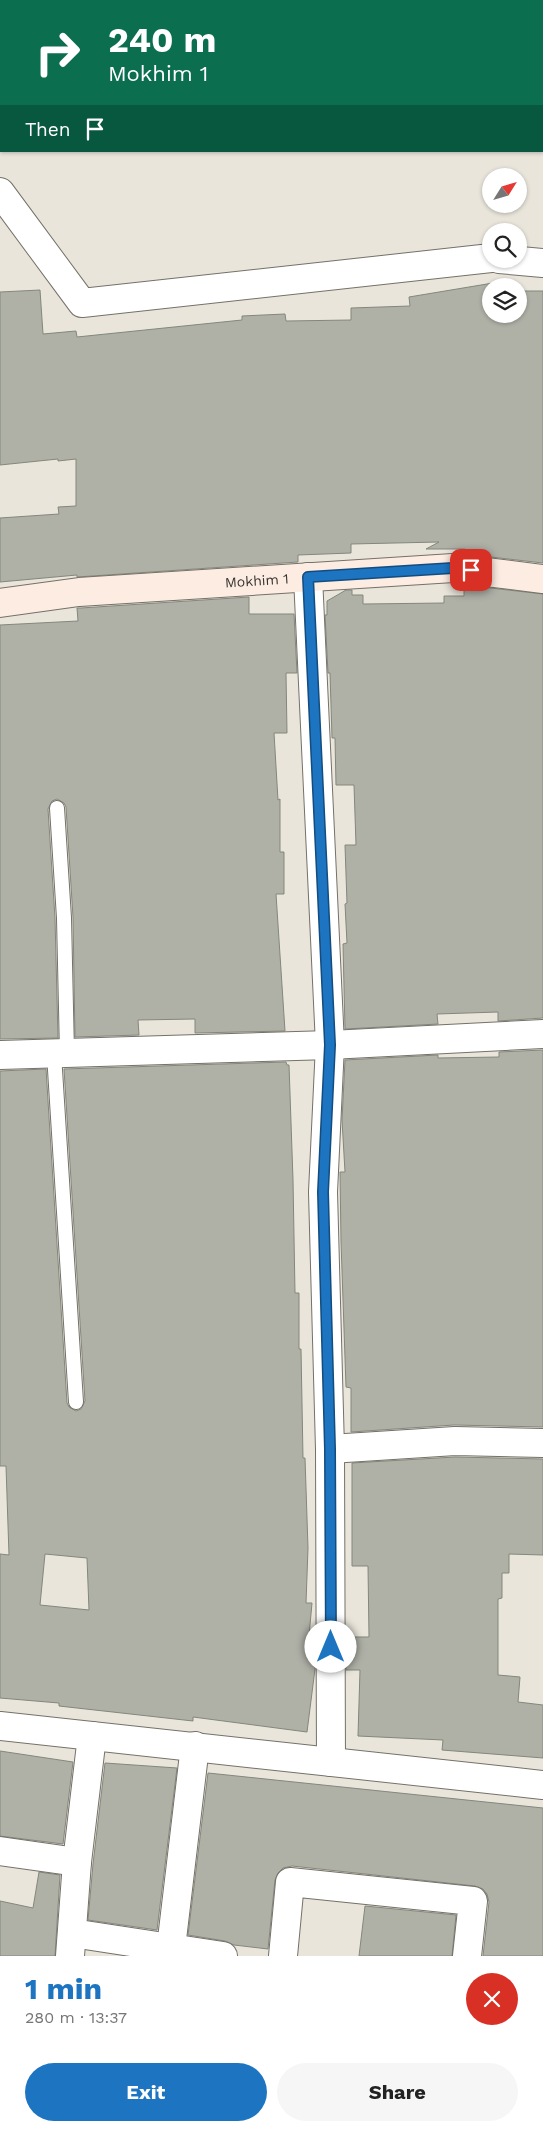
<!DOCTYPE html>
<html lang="en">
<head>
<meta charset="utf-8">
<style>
  body { margin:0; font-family:"Work Sans",sans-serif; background:#f6f6f6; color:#222; height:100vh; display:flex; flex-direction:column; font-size:19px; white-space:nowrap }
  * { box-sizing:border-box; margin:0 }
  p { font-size:16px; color:#767676 }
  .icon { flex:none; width:28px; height:28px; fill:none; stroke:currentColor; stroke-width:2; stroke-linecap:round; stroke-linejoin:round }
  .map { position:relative; height:1956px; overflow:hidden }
  .sheet { display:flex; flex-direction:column; background:#fff; flex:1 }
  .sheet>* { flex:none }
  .banner { position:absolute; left:0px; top:0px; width:544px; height:152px; box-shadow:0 1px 4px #0004; background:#0b6e4f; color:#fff; overflow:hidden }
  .needle { width:32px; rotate:53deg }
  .controls { position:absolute; left:482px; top:168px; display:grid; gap:10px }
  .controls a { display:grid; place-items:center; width:45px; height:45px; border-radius:50%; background:#fff; box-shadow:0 1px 4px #0004; font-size:25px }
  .pin { position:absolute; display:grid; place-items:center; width:42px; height:42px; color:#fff; margin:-21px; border-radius:10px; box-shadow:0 2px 8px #0006 }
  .me { position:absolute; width:55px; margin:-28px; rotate:0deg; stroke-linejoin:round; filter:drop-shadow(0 0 4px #0008) }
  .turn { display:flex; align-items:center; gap:18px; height:105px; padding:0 25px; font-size:22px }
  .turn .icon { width:65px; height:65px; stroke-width:2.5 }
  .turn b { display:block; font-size:35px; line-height:42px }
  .then { display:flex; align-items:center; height:48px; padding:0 25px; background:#0003; gap:10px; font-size:19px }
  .round { display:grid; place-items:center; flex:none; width:52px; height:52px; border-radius:26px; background:#f6f6f6 }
  .summary { display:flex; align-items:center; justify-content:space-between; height:85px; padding:0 25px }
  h1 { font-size:30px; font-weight:700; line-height:38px; color:#1d75c2 }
  .cta { display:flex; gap:10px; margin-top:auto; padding:10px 25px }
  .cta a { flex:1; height:58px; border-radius:30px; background:#1d75c2; color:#fff; font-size:20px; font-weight:700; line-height:58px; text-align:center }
  .cta a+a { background:#f6f6f6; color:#222 }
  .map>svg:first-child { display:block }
  .building { fill:#afb1a7; stroke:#84877d; fill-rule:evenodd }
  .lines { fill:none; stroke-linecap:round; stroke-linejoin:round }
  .lane-casing { stroke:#757168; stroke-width:16 }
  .street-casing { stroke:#757168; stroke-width:30 }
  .secondary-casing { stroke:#757168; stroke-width:30 }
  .lane { stroke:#fff; stroke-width:14 }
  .street { stroke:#fff; stroke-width:28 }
  .secondary { stroke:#fdece2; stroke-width:28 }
  .route-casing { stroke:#134c7e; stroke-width:12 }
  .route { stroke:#1d75c2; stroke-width:9 }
  .labels { text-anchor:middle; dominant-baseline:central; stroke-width:4; stroke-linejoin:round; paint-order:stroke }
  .street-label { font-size:14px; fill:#363430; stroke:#f7f2e8 }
</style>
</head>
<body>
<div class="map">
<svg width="543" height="1956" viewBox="0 0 543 1956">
  <rect width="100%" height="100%" fill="#e9e5db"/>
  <g class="building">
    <path d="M493 283V286H491V314H519V291H543V563L465 554V549H426L439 542 351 544V553L298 555V562L77 577V575L0 582V518L59 514 58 507 76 506V459L58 461V459L0 465V292L40 290 43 334 76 331 77 337 242 320V316L285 314 286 321 351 320V308L410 306 409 297Z"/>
    <path d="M464 585 543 594V1018L498 1021V1012L437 1014 438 1024 345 1029 343 944 347 943 345 904 347 903 345 845H356L354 785H336L335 738H332L330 673H328L325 615H327V601L346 590H352V595H363V604L444 603V596H464Z"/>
    <path d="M249 597V614H294L297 673H286L287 733H274L278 800 280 799V852H284V894H276L285 1031 195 1033V1019L138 1020 139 1035 75 1037 73 917 66 807 64 803 57 799 52 801 48 809 55 918 58 1038 0 1039V625L78 621 77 608H81Z"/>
    <path d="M543 1050V1427L454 1425 351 1432V1388L346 1387 341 1242 340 1172H345L342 1120 345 1060 438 1055V1058L499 1057V1052Z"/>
    <path d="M286 1062 287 1065H289L293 1180 295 1293H299V1349H301L303 1458H305L308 1548 306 1603H312L309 1636H315V1669L307 1732 193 1717V1721L59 1706V1703L0 1698V1554L9 1555 6 1466H0V1071L46 1069 67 1403 69 1407 76 1411 81 1409 85 1401 64 1069ZM45 1554 87 1558 89 1610 40 1605Z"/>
    <path d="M455 1457 543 1459V1555L509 1554V1573H502V1598L498 1599V1675L520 1677 518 1702 543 1705V1758L442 1750 443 1740 358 1736 360 1670H346V1637H369L368 1566H352V1463Z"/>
    <path d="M0 1751 73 1762 63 1844 0 1836Z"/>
    <path d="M105 1763 177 1768 157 1930 88 1920 93 1864Z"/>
    <path d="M208 1773 543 1808V1956H483L489 1902 487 1894 483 1889 475 1886 292 1866 283 1868 278 1873 275 1880 268 1949 234 1945 225 1941 188 1935Z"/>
    <path d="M39 1872 60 1875 55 1956H0V1901L33 1908Z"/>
    <path d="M365 1906 456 1915 452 1956H359Z"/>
  </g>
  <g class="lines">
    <g class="lane-casing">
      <g id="lane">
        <path d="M57 808 64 918 67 1053"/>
        <path d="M54 1054 76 1402"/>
      </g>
    </g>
    <g class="street-casing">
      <g id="street">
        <path d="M0 192 82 303 491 258"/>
        <path d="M499 259 543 263"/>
        <path d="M308 577 330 1045 323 1192 330 1449 331 1762"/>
        <path d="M0 1055 330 1045 543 1034"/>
        <path d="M330 1449 455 1441 543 1443"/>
        <path d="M0 1726 543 1785"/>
        <path d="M0 1851 77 1862"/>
        <path d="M72 1933 223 1956"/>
        <path d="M70 1956 77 1862 92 1736"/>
        <path d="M170 1956 195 1746"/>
        <path d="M283 1956 290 1882 473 1901 467 1956"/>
      </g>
    </g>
    <g class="secondary-casing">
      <g id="secondary">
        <path id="s1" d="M0 603 79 592 453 568 543 579"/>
      </g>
    </g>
    <use href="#lane" class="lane"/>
    <use href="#street" class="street"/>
    <use href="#secondary" class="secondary"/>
  </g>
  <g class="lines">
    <g class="route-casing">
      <path id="route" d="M331 1647 330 1449 323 1192 330 1045 308 577 453 568 471 570"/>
    </g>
    <use href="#route" class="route"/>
  </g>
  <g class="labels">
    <g class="street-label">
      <text stroke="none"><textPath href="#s1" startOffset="258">Mokhim 1</textPath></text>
    </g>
  </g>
</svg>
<div class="controls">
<a><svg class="needle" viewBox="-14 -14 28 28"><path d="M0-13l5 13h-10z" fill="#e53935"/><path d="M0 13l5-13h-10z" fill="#767676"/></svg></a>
<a><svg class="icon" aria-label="search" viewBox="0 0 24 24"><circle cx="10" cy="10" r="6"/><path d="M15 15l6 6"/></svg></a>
<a><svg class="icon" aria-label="layers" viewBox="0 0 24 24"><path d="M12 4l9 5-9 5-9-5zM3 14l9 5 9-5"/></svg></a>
</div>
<div class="pin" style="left:471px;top:570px;background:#d93025"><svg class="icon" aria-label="arrive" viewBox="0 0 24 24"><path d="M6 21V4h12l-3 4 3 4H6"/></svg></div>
<svg class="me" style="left:331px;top:1647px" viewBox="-20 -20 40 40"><circle r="19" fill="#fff"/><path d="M0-13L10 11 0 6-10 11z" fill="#1d75c2"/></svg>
<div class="banner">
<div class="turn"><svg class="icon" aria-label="right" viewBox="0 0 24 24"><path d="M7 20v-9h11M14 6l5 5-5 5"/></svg><div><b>240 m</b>Mokhim 1</div></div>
<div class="then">Then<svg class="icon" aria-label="arrive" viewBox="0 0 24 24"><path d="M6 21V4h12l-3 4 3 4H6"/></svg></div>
</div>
</div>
<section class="sheet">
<div class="summary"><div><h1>1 min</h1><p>280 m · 13:37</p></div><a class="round" style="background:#d93025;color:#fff"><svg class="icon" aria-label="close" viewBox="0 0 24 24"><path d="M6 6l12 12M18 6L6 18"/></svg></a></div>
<div class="cta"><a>Exit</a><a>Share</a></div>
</section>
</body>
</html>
